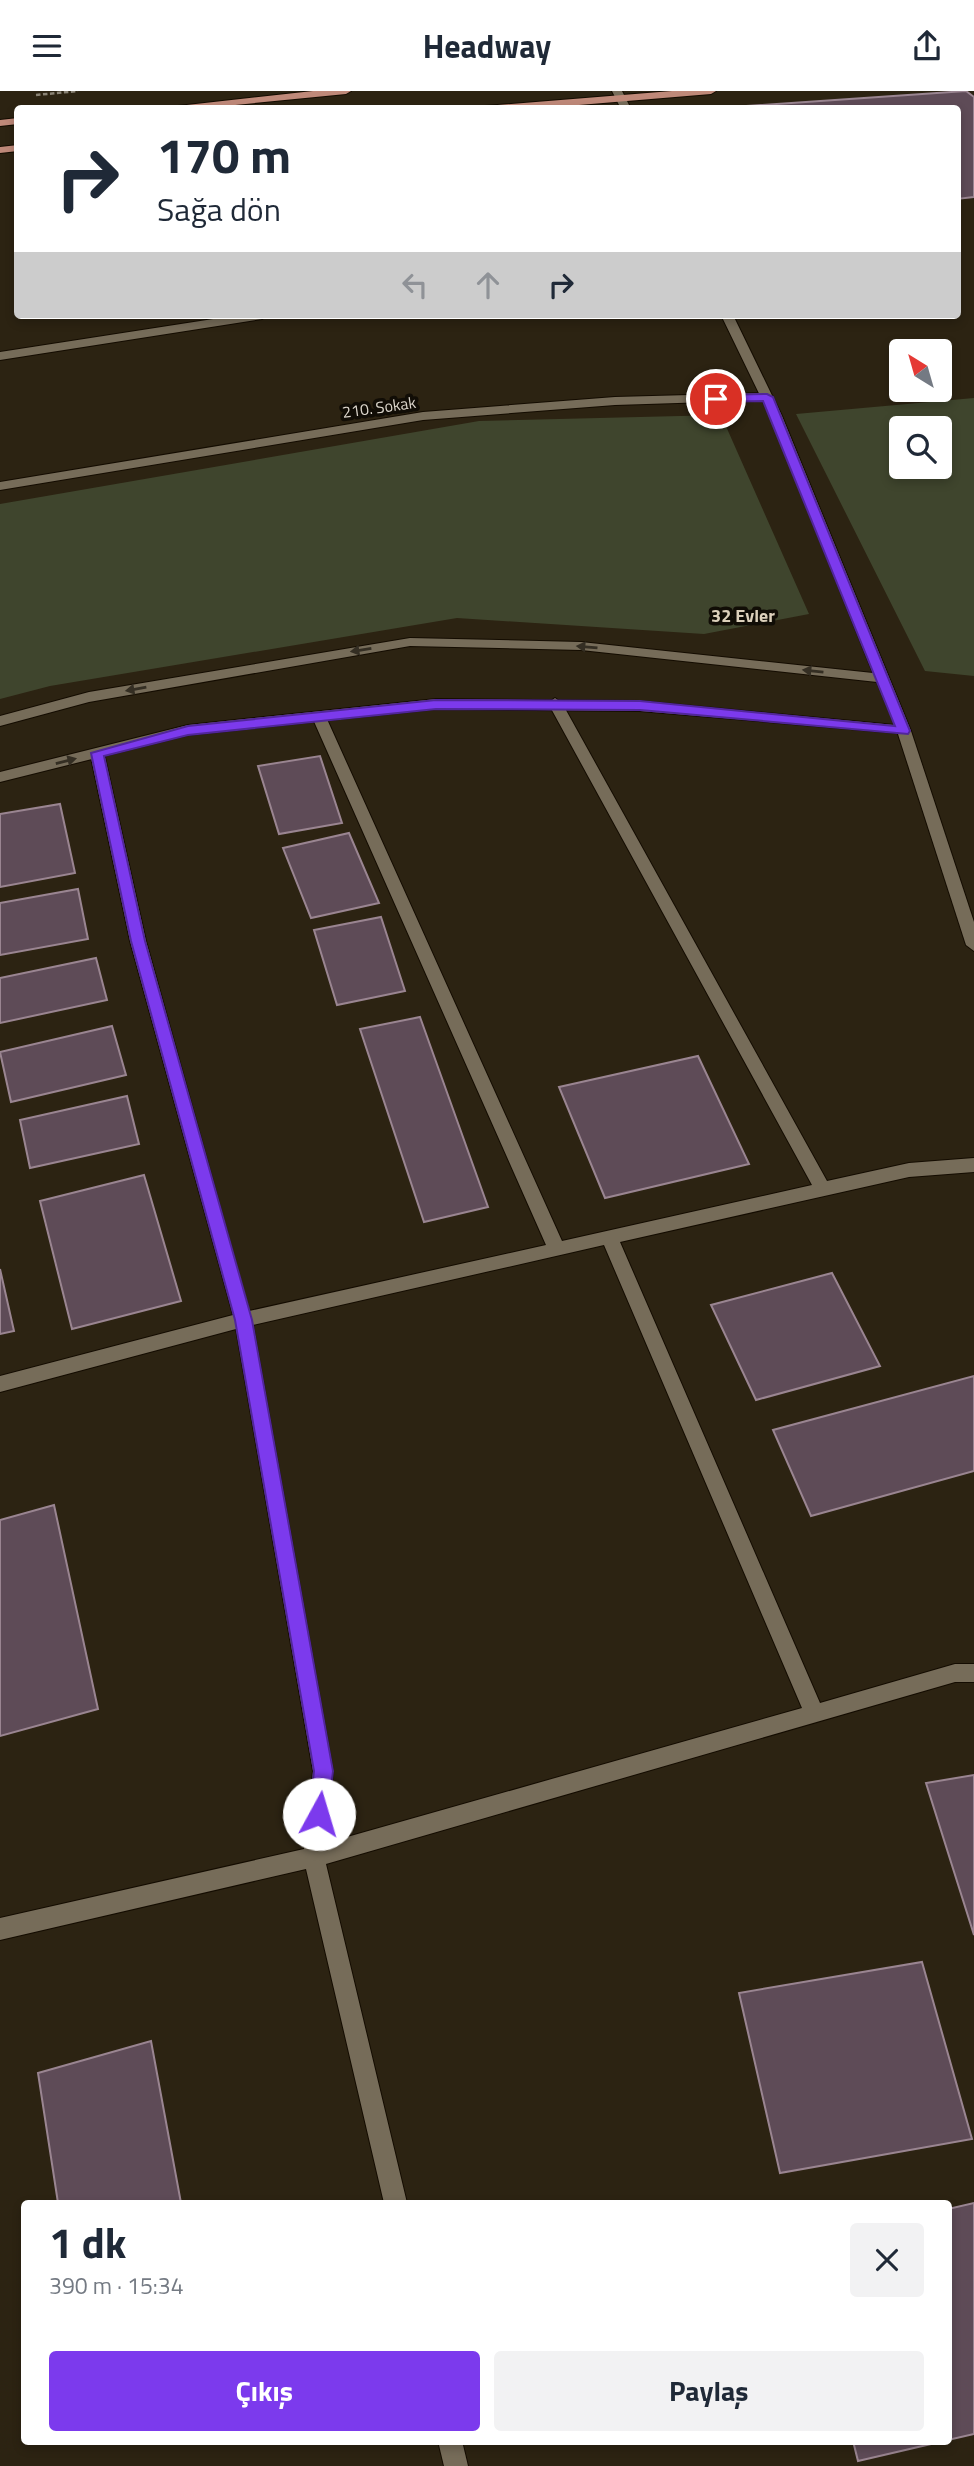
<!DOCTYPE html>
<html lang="tr">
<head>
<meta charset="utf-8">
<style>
  body { margin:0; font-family:"Titillium Web",sans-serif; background:#f2f2f3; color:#1f2937; height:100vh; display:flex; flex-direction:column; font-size:26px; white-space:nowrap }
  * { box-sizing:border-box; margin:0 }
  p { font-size:23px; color:#747a83 }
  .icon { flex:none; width:38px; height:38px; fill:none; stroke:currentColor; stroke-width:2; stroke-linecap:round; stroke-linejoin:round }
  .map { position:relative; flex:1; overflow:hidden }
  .side { position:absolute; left:21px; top:2109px; width:931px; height:245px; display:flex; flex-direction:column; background:#fff; border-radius:7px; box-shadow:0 4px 10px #0003 }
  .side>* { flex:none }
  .hud { position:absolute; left:14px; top:14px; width:947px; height:214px; border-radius:7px; box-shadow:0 4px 10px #0003; background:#fff; color:#1f2937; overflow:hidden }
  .needle { width:46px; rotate:323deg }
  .fabs { position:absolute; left:889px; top:248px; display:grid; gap:14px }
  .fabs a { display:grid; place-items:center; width:63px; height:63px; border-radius:7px; background:#fff; box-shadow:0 4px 10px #0003; font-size:35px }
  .pin { position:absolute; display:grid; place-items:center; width:60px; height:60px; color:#fff; margin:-30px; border:4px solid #fff; border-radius:50%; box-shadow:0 2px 7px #0007 }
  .me { position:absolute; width:77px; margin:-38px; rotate:6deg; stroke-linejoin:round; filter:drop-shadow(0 0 5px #0008) }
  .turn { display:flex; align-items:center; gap:24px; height:147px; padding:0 28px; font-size:32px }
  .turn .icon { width:91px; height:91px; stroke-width:2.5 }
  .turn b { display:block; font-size:49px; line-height:60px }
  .lanes { display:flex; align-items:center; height:66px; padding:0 28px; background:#0003; justify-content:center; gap:35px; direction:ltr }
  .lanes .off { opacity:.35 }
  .round { display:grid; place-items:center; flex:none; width:74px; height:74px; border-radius:7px; background:#f2f2f3 }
  .summary { display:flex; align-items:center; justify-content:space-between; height:119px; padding:0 28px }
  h1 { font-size:42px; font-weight:700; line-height:52px }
  .cta { display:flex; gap:14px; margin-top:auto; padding:14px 28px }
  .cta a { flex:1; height:80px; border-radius:7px; background:#7c3aed; color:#fff; font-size:28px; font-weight:700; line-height:80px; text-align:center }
  .cta a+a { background:#f2f2f3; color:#1f2937 }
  header { display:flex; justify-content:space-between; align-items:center; height:91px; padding:0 28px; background:#fff; font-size:32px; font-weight:700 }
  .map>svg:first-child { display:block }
  .green { fill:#3f452d; fill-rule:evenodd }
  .building { fill:#5e4b57; stroke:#9a8591; stroke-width:2 }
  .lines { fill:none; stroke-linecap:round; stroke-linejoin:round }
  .minor-casing { stroke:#140c01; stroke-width:2 }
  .secondary-casing { stroke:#140c01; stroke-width:2 }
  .primary-casing { stroke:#140c01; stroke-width:2 }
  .path { stroke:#8a8375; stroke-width:2.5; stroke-dasharray:4.5 2.5; stroke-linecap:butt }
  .minor { fill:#766c59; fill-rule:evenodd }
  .secondary { fill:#766c59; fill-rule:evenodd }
  .primary { fill:#bf8979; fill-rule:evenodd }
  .oneway { fill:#342e23 }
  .route { fill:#7c3aed; stroke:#51269a; stroke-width:2 }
  .labels { text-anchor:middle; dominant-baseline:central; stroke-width:7; stroke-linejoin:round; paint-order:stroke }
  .far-street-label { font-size:16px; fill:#ddd7cd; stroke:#110d06 }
  .far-quarter-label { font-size:18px; font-weight:bold; fill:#dcd0bb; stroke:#110d06 }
</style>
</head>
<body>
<header><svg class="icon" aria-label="menu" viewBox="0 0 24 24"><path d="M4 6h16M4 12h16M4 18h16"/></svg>Headway<svg class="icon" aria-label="share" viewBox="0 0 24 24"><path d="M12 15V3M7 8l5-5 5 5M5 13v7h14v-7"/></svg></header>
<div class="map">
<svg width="974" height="2375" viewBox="0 0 974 2375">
  <rect width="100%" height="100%" fill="#2c2312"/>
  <g class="green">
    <path d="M974 307V585L925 580 796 323ZM901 338H940V376H901Z"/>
    <path d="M721 324 809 523 704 543 457 527 50 595 0 608V413L479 330Z"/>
  </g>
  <g class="building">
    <path d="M966 0 974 6V106L957 108V18H703Z"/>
    <path d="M320 665 342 732 279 743 258 675Z"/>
    <path d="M60 713 75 782 0 796V723Z"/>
    <path d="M349 742 379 812 311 827 283 757Z"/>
    <path d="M78 798 88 848 0 864V812Z"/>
    <path d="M381 826 405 900 337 914 314 839Z"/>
    <path d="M96 867 107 909 0 932V887Z"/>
    <path d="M420 926 488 1116 424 1131 360 938Z"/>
    <path d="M112 935 126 984 11 1011 0 961Z"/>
    <path d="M698 965 749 1073 605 1107 559 996Z"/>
    <path d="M127 1005 139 1053 30 1077 20 1029Z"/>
    <path d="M144 1084 181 1210 72 1238 40 1110Z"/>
    <path d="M0 1178 14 1240 0 1243Z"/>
    <path d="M832 1182 880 1275 756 1309 711 1214Z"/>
    <path d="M974 1285V1380L811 1425 773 1339Z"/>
    <path d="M54 1414 98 1618 0 1645V1429Z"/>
    <path d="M974 1684V1844L926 1692Z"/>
    <path d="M922 1871 972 2048 780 2082 739 1902Z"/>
    <path d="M151 1950 181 2112H58L38 1982Z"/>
    <path d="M974 2112V2343L948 2349V2118Z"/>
    <path d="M853 2350H944L858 2370Z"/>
  </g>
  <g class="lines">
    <g class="minor-casing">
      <g id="minor">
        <path d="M239 224H268L262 228 0 269V261Z"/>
        <path d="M767 302 773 306 771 309 615 314 423 329 0 399V391L423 321 615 306Z"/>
        <path d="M555 607 562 612 827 1090 909 1072 974 1067V1081L909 1086 620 1151 820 1612 955 1573H974V1591H955L326 1773 407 2112H384L306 1778 0 1849V1827L304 1758 313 1680 236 1238 0 1301V1285L233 1224 130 850 90 662 97 657 104 662 146 850 249 1220 546 1154 312 626 319 621 326 626 562 1150 812 1094 548 612ZM604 1154 802 1617 326 1752 333 1680 253 1234Z"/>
        <path d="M904 635 911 640 974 831V860L966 854 897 640Z"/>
        <path d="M438 2350H462L468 2375H444Z"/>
      </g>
    </g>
    <g class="secondary-casing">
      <g id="secondary">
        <path d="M612 0H622L631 18H621Z"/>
        <path d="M721 224H733L782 325 911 640 909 643 640 620 436 618 188 644 0 691V681L188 634 436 608 640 610 895 634 877 591 581 559 410 555 89 611 0 635V625L89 601 410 547 581 551 873 582 770 325Z"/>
      </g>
    </g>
    <g class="primary-casing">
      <g id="primary">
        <path d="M313 0H351L346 3 194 18H151Z"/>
        <path d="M672 0H716L711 3 531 18H480L485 15Z"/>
        <path d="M18 27V33L0 35V29Z"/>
        <path d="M18 54V60L0 62V56Z"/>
      </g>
    </g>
    <path class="path" d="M36 4 78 0"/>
    <use href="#minor" class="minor"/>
    <use href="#secondary" class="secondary"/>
    <use href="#primary" class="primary"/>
  </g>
  <defs><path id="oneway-solid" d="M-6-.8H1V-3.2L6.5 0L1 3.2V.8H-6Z" transform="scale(1.75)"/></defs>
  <g class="oneway">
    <use href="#oneway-solid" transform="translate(587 556) rotate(-175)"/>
    <use href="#oneway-solid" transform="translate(361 559) rotate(171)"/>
    <use href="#oneway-solid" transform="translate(813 580) rotate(-174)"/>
    <use href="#oneway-solid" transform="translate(136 598) rotate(170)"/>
    <use href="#oneway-solid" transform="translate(66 670) rotate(-14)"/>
  </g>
  <path class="route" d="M767 303 773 306 910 640 908 643 640 619 436 618 188 644 104 665 145 850 252 1229 333 1680 328 1723 326 1729 319 1732 312 1729 309 1723 314 1680 235 1229 131 850 91 662 188 635 436 609 640 610 895 635 763 310 716 311 711 308 716 304Z"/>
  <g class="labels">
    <g class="far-street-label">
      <text transform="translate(379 316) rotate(-8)">210. Sokak</text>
    </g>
    <g class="far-quarter-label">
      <text x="743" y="524">32 Evler</text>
    </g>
  </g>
</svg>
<div class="fabs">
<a><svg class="needle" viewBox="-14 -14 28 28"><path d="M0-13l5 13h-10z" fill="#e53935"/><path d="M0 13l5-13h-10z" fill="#747a83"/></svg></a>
<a><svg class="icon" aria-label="search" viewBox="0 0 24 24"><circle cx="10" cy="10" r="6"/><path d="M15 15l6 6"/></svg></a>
</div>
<div class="pin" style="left:716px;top:308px;background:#d93025"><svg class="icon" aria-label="arrive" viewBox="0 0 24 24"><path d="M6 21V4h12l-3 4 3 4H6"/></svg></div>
<svg class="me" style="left:319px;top:1723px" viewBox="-20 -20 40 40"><circle r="19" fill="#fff"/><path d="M0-13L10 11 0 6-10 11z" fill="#7c3aed"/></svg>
<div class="hud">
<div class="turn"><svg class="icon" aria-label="right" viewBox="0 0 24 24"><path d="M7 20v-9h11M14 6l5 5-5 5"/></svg><div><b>170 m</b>Sağa dön</div></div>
<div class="lanes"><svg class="icon off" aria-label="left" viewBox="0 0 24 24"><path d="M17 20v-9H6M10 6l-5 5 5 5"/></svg><svg class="icon off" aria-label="ahead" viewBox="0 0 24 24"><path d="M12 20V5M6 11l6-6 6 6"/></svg><svg class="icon" aria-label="right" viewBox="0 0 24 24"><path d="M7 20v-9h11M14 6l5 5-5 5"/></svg></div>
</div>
<section class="side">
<div class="summary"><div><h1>1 dk</h1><p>390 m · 15:34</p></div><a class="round"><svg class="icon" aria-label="close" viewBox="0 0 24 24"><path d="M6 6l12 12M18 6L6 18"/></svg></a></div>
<div class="cta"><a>Çıkış</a><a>Paylaş</a></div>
</section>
</div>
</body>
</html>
